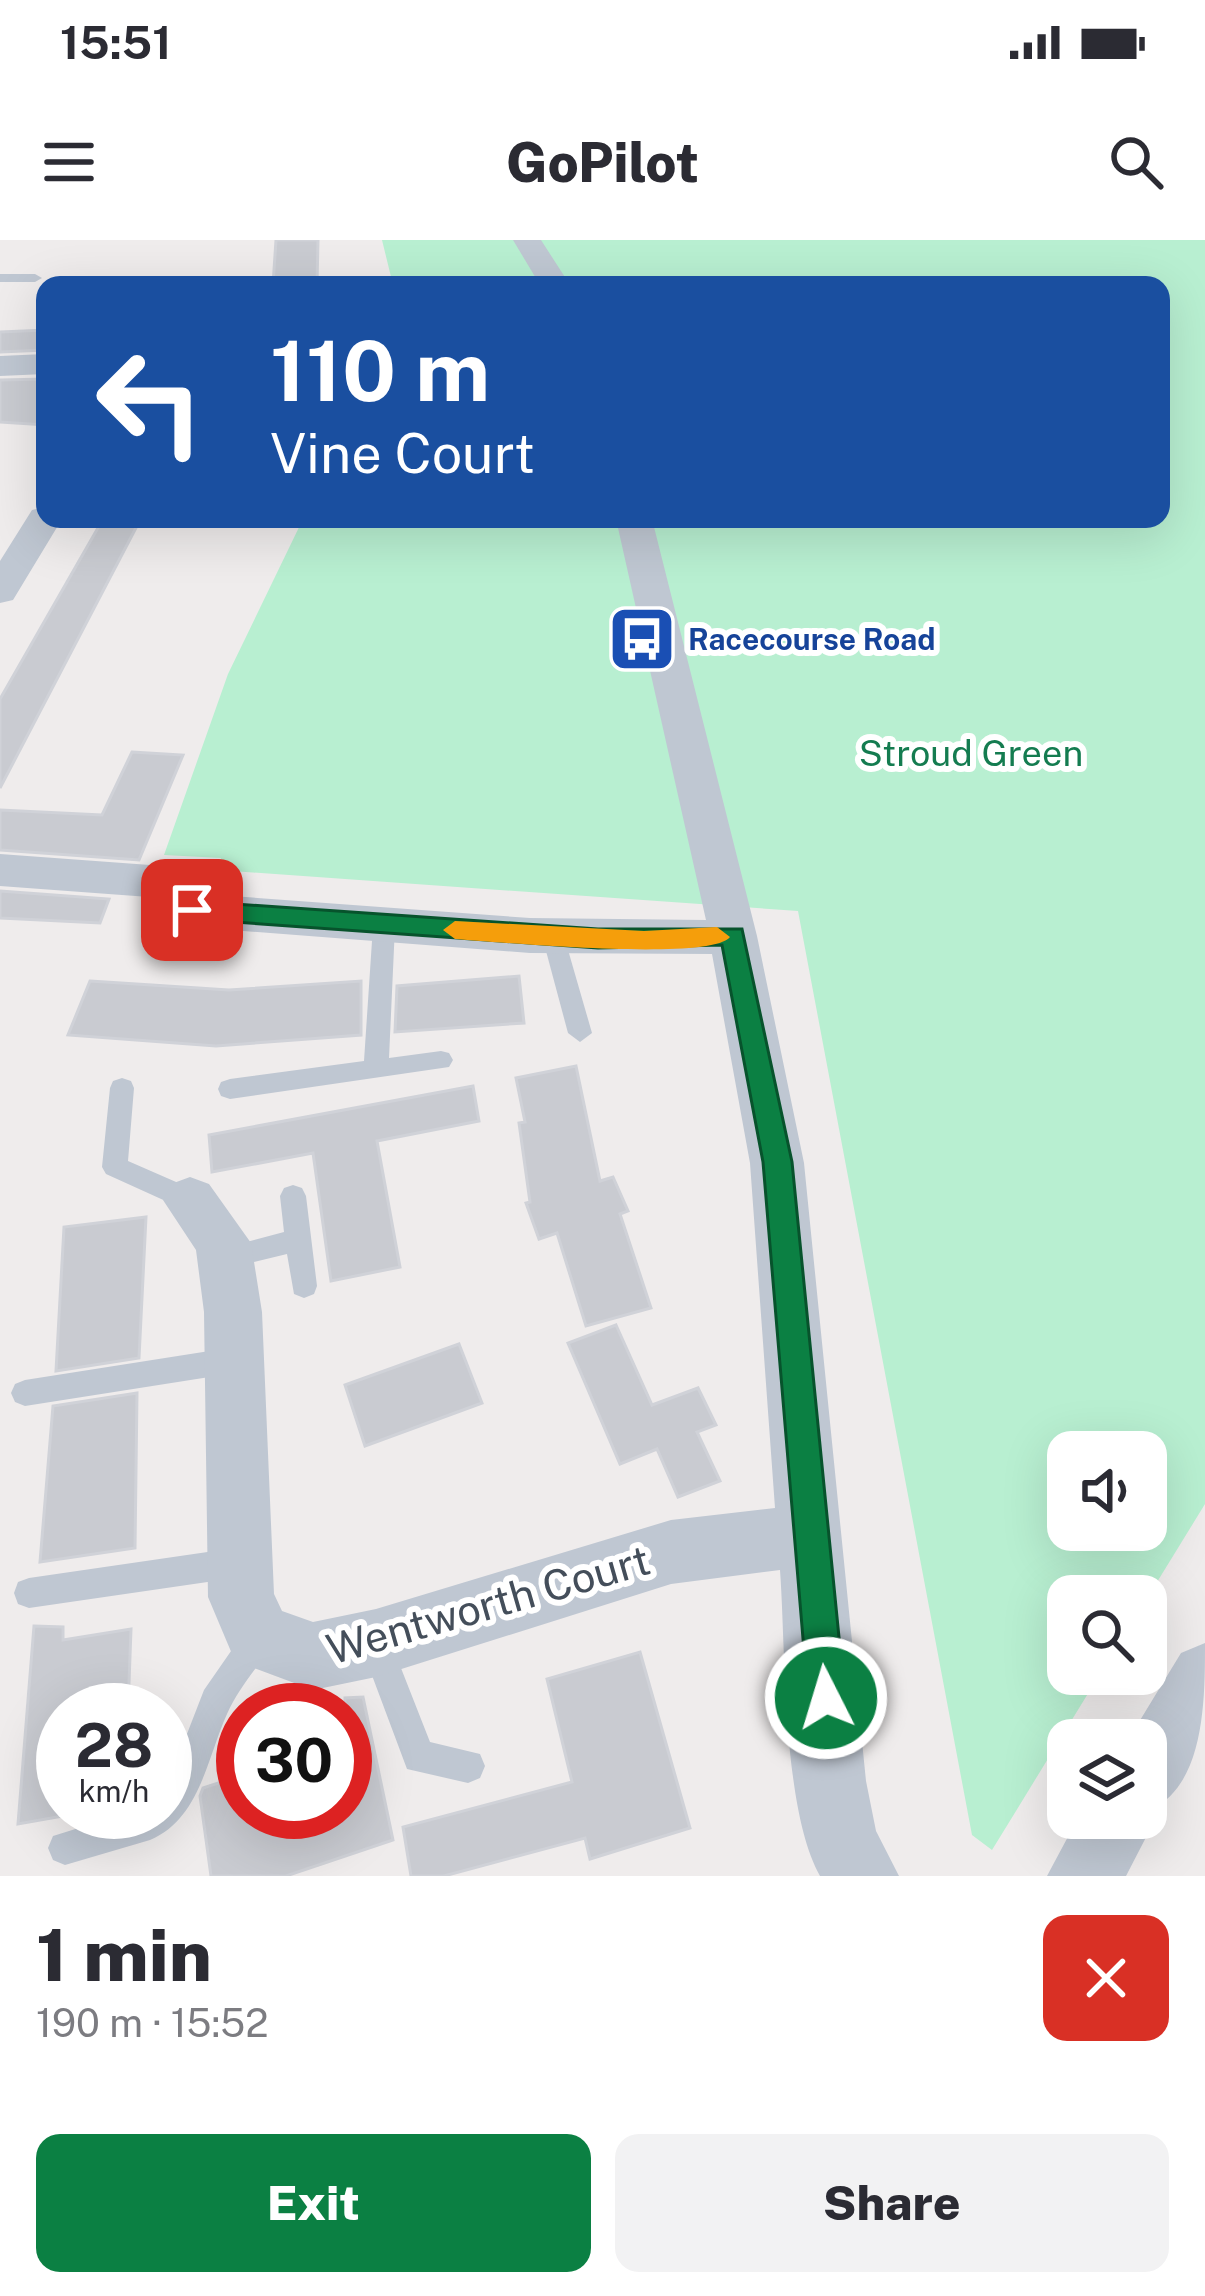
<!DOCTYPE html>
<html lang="en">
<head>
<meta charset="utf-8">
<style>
  body { margin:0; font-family:"Public Sans",sans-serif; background:#f2f2f3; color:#2b2b33; height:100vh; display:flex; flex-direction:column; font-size:45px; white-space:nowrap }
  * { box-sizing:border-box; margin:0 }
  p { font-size:39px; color:#7c7c81 }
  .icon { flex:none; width:66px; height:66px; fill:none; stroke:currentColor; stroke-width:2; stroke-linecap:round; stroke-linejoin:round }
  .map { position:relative; height:1636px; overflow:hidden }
  .panel { display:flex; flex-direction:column; background:#fff; flex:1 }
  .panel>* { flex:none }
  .guide { position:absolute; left:36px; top:36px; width:1134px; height:252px; border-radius:24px; box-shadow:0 12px 48px #0002; background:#1a4fa0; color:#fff; overflow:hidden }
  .buttons { position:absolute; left:1047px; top:1191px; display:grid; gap:24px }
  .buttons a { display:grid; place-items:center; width:120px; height:120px; border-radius:24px; background:#fff; box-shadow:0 12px 48px #0002; font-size:60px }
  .speed { position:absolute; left:36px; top:1443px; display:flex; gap:24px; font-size:60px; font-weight:700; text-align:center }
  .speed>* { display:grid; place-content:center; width:156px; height:156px; border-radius:50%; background:#fff; box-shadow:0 12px 48px #0002; line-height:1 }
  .speed small { font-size:30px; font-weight:400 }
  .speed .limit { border:18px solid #d22; background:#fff; color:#111 }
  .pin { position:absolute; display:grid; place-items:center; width:102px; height:102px; color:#fff; margin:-51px; border-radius:24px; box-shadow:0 6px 18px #0006 }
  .me { position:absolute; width:132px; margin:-66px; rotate:355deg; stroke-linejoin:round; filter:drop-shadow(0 0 9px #0008) }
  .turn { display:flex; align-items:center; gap:42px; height:252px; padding:0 36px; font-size:54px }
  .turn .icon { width:156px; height:156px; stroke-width:2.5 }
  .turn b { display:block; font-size:84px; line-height:102px }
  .round { display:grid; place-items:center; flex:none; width:126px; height:126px; border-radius:24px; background:#f2f2f3 }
  .overview { display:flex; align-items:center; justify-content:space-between; height:204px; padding:0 36px }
  h1 { font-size:72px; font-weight:800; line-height:90px }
  .button { display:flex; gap:24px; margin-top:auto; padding:24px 36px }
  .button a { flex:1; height:138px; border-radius:24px; background:#0b8043; color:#fff; font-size:48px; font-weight:800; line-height:138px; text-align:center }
  .button a+a { background:#f2f2f3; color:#2b2b33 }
  .status { display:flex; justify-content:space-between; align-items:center; height:84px; padding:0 60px; background:#fff; direction:ltr }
  .status svg { height:33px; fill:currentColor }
  header { display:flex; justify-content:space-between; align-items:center; height:156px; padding:0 36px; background:#fff; font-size:54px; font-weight:800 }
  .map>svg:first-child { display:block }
  .green { fill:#b8efd1; fill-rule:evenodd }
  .building { fill:#c9cbd1; stroke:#d0d2d8; stroke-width:3 }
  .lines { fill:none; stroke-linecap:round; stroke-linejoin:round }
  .service { fill:#bfc7d2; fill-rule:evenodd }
  .minor { fill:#bfc7d2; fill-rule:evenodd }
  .route { fill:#0b8043; stroke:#07532c; stroke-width:3 }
  .slow { fill:#f59e0b }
  .labels { text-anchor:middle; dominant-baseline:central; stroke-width:12; stroke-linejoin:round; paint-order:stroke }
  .far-transit-label { font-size:30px; font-weight:bold; fill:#164399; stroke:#fff; text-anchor:start }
  .park-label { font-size:36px; fill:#147c50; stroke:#fff }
  .near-street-label { font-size:42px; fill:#444e5a; stroke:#fff }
</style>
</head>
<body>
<div class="status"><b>15:51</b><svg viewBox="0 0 49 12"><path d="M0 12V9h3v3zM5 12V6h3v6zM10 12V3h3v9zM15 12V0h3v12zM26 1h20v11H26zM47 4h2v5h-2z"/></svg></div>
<header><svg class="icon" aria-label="menu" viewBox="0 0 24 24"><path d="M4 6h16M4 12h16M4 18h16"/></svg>GoPilot<svg class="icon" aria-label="search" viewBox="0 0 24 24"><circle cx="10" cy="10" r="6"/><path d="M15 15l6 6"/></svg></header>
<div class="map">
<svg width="1205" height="1636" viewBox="0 0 1205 1636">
  <rect width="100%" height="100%" fill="#efecec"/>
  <path class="green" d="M382 0H1205V1264L1146 1360 1068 1356V1434H1100L992 1610 972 1595 798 671 218 630 221 618 164 615 228 434 303 279H1161V45H393ZM1068 1212H1146V1290H1068Z"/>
  <g class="building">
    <path d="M276 0H318L317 45H273Z"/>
    <path d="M45 90V110L0 112V92Z"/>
    <path d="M45 139V185L0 182V140Z"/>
    <path d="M103 279 139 282 0 548V459Z"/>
    <path d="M132 512 183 515 139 620 0 610V570L102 575Z"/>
    <path d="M0 651 109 659 100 683 0 678Z"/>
    <path d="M519 736 524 783 395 792 397 746Z"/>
    <path d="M90 741 229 750 361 741V795L216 806 68 795Z"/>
    <path d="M576 826 600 941 613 937 628 971 620 974 651 1068 586 1086 557 993 539 999 526 963 530 962 519 883 525 882 516 838Z"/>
    <path d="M473 846 479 881 377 901 400 1027 331 1041 313 913 212 932 209 895Z"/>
    <path d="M146 977 139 1118 56 1131 64 987Z"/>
    <path d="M616 1085 652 1165 698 1148 716 1185 697 1192 720 1241 678 1257 657 1209 620 1224 568 1103Z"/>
    <path d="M459 1104 482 1163 365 1206 345 1145Z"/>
    <path d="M137 1153 135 1308 40 1322 53 1166Z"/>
    <path d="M34 1386 63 1387V1400L131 1389 128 1470H63V1576L18 1584Z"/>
    <path d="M640 1412 690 1588 590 1619 585 1598 444 1636H411L403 1587 572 1542 547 1439Z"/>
    <path d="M363 1457 393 1600 286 1636H211L200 1556 203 1548 243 1535V1572H345V1458Z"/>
  </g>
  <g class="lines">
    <g class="service">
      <path d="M0 34H35L42 38 35 42H0Z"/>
      <path d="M384 678 395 686 389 818 441 811 449 813 453 820 449 827 230 859 221 856 218 849 221 842 230 839 364 821 373 686Z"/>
      <path d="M553 688 564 696 592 793 580 802 568 793 542 696Z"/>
      <path d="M122 838 131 841 134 848 128 921 199 952 203 960 199 968 190 971 181 968 106 934 102 927 110 848 113 841Z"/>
      <path d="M293 945 302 948 306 956 317 1046 314 1054 304 1058 294 1054 287 1014 225 1029 216 1026 212 1018 216 1010 284 992 280 956 284 948Z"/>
      <path d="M235 1107 245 1111 249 1120 245 1129 235 1133 25 1166 15 1162 11 1153 15 1144 25 1140Z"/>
      <path d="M235 1308 246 1312 250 1323 246 1334 235 1338 29 1368 18 1364 14 1353 18 1342 29 1338Z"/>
      <path d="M258 1383 269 1388 274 1399 269 1410C255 1430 237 1451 227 1474 207 1518 200 1579 150 1600L65 1625 53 1620 48 1608 53 1596 130 1572H165V1540L173 1530 204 1450 247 1388Z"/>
      <path d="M377 1390 388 1395 430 1502 480 1514 485 1526 480 1538 468 1543 407 1529 361 1406 366 1395Z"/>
    </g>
    <g class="minor">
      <path d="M513 0H541L570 45H540Z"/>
      <path d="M45 114V134L0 136V116Z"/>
      <path d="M45 267V279H62L13 360 0 363V321L32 270Z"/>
      <path d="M616 279H652L757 696 804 923 866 1541 876 1591 899 1636H820C782 1568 786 1412 780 1330L671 1344 376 1437 313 1450 235 1421 208 1357 204 1072 196 1010 163 960 171 944 190 937 209 944 251 1003 262 1072 274 1354 282 1371 313 1382 376 1369 671 1280 775 1268 750 923 712 714 530 713 192 687 175 682 149 657 0 646V614L150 625 204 654 530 678 706 680Z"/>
      <path d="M1205 1403C1205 1459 1205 1543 1152 1569L1156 1578 1126 1636H1047L1078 1578H1146V1500H1128L1181 1413Z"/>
    </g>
  </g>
  <path class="route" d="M192 661 598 689H742L792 922 845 1458 839 1471 826 1476 814 1471 808 1458 763 922 722 705 598 708 192 679 180 670Z"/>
  <path class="slow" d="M455 681 644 691 717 687 730 697C710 722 497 702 455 699L443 690Z"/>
  <defs>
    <g id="bus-square" transform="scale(3.45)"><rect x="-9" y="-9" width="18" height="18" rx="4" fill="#1a4fb4" stroke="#fff"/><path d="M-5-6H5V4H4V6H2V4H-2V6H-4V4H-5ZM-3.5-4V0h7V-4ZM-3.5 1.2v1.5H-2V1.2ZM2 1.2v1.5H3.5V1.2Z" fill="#fff"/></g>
  </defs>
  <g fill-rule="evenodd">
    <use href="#bus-square" x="642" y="399"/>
  </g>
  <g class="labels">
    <g class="far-transit-label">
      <text x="688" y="399">Racecourse Road</text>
    </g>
    <g class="park-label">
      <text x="971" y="513">Stroud Green</text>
    </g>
    <g class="near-street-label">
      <text transform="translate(488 1364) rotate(-16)">Wentworth Court</text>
    </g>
  </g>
</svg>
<div class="buttons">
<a><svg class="icon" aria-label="sound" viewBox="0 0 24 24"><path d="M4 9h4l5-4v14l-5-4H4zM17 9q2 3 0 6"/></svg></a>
<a><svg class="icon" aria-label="search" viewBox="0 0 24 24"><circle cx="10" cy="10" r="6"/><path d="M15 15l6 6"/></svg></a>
<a><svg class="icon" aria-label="layers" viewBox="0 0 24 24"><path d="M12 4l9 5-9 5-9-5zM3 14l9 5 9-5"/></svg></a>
</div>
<div class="speed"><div>28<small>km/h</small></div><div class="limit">30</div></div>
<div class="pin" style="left:192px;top:670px;background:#d93025"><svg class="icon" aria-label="arrive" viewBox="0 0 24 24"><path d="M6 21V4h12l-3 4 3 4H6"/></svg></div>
<svg class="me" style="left:826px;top:1458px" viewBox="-20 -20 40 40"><circle r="17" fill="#0b8043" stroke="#fff" stroke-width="3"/><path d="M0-11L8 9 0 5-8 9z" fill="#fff"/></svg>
<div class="guide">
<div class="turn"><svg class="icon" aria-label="left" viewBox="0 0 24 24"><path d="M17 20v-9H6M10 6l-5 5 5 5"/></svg><div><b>110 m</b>Vine Court</div></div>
</div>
</div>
<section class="panel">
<div class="overview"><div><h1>1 min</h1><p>190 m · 15:52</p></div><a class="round" style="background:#d93025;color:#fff"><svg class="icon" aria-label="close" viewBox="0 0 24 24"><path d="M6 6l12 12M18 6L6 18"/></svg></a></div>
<div class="button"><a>Exit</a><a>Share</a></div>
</section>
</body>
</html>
